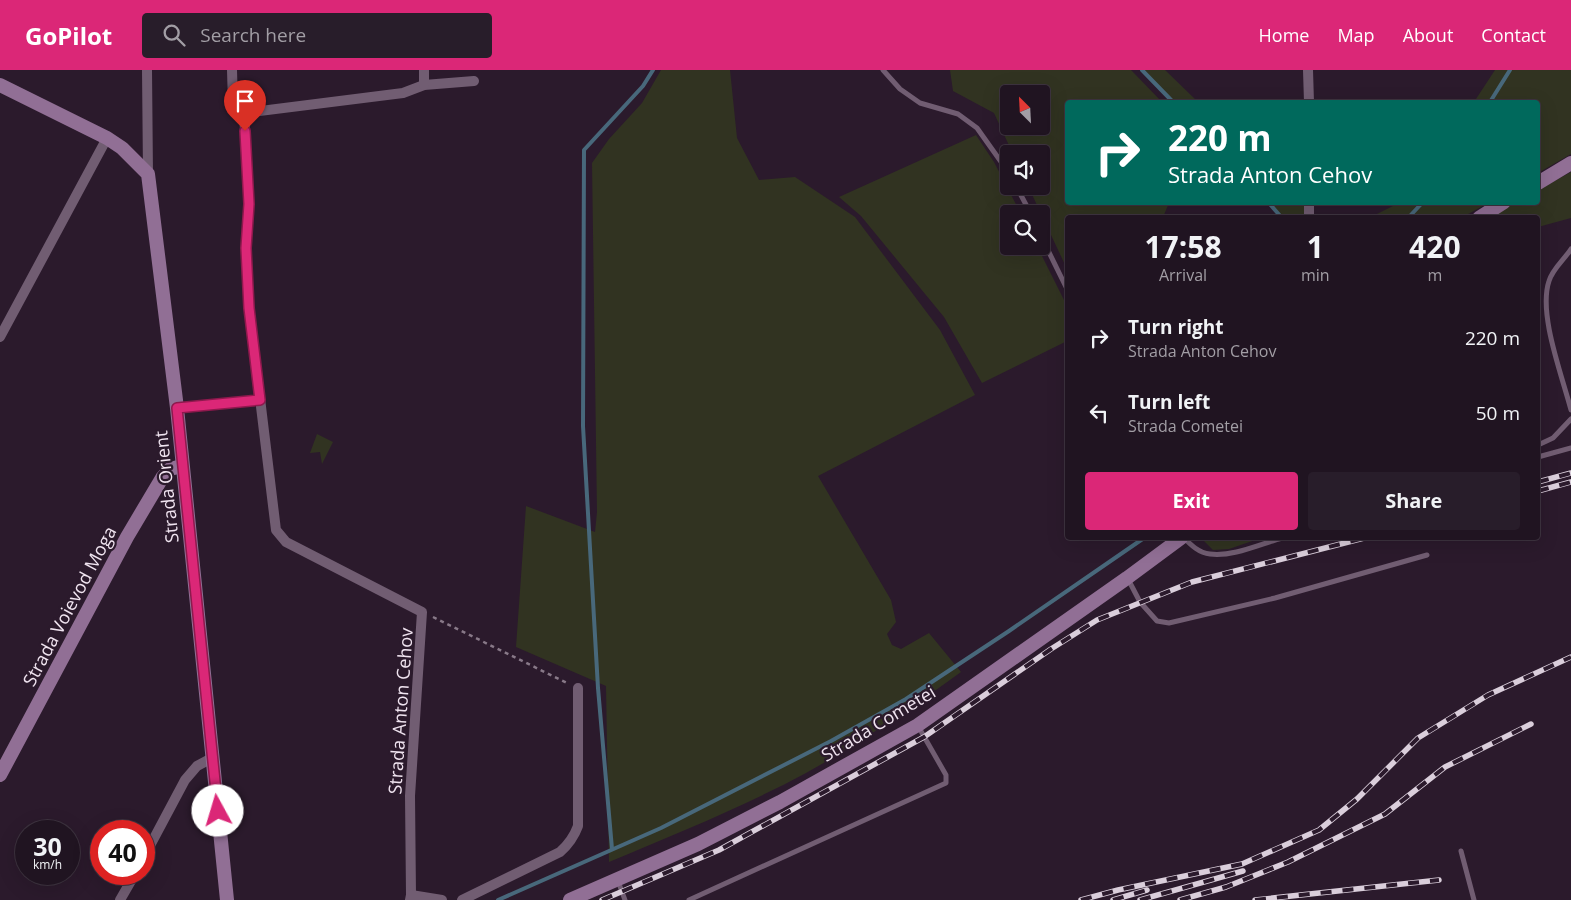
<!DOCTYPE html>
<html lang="en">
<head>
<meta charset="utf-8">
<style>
  body { margin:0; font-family:"Open Sans",sans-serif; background:#281d2a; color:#f1f3f6; height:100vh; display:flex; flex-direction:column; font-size:19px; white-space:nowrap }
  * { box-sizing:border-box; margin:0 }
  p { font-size:16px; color:#a29ea5 }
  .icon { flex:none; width:28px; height:28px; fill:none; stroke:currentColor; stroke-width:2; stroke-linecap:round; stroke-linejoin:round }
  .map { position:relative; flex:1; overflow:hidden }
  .sheet { position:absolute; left:1065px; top:145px; width:475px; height:325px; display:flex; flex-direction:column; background:#201421; border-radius:5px; box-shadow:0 5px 20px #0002,0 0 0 1px #3d333f }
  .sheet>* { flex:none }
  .banner { position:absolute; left:1065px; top:30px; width:475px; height:105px; border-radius:5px; box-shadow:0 5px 20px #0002,0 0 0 1px #3d333f; background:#00695c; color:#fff; overflow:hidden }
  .needle { width:32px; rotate:336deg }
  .tools { position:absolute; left:1000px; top:15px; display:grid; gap:10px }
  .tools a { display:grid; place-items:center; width:50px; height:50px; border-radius:5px; background:#201421; box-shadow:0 5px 20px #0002,0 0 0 1px #3d333f; font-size:25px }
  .speed { position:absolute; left:15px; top:750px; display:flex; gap:10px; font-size:25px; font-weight:700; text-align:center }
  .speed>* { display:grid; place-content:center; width:65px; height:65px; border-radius:50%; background:#201421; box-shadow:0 5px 20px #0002,0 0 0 1px #3d333f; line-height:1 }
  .speed small { font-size:12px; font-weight:400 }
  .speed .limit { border:8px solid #d22; background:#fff; color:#111 }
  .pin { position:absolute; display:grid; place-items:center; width:42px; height:42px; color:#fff; margin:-51px -21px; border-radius:50% 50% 50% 0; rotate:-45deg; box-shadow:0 0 5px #0007 }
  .pin .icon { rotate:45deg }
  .me { position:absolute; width:55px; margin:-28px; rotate:354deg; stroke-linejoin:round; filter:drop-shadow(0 0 4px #0008) }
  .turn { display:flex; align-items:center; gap:18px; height:105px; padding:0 20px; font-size:22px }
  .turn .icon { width:65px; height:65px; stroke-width:2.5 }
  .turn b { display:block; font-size:35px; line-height:42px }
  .eta { display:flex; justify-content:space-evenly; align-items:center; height:85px; text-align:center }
  .eta b { font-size:30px; font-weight:700; line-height:35px }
  .button { display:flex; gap:10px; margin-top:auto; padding:10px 20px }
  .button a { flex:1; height:58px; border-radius:5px; background:#db2777; color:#fff; font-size:20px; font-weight:700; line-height:58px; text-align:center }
  .button a+a { background:#281d2a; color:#f1f3f6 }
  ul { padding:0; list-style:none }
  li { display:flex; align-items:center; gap:15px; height:75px; padding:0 20px }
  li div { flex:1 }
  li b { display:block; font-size:19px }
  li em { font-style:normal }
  header { display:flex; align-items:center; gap:30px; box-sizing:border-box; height:70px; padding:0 25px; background:#db2777; color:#fff }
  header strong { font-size:24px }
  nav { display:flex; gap:28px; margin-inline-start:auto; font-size:18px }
  .search { width:350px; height:45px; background:#281d2a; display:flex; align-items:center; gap:12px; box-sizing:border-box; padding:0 18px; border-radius:5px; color:#a29ea5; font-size:19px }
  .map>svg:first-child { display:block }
  .green { fill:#313321; fill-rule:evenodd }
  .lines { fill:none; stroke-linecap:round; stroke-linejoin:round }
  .stream { stroke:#48687b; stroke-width:4 }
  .path { stroke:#887988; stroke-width:2.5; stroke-dasharray:4 4; stroke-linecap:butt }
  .lane { stroke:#715d72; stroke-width:5 }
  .street { stroke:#715d72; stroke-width:10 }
  .secondary { stroke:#916f95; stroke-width:14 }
  .rail-casing { stroke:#dacedb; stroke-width:5.5 }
  .rail { stroke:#2b1a2c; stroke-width:4; stroke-dasharray:11; stroke-linecap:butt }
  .route-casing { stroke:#8e194d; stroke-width:12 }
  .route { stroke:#db2777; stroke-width:9 }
  .labels { text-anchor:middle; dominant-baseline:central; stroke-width:4.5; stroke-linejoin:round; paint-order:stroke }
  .street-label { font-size:18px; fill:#f0e4f0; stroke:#2b1a2c }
</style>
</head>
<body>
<header>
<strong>GoPilot</strong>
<div class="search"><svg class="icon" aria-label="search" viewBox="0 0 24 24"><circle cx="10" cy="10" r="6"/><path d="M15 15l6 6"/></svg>Search here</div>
<nav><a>Home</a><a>Map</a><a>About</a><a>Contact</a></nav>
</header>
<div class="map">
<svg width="1571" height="830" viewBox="0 0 1571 830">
  <rect width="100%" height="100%" fill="#2b1a2c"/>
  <g class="green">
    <path d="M661 0H730L737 68 759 110 795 107 855 147 940 260 975 325 818 406 891 530 896 552 887 564 892 575 901 579 929 563 961 602C911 638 860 673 806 703 743 737 675 764 609 792L606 616 516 577 526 436 595 462 597 442 592 93 609 69 642 33Z"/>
    <path d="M950 0H1131L1162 32H1068V132L1169 133 1163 147 1068 148 1067 199 1028 116H1041V84H1013L994 43 953 21ZM1009 24H1041V56H1009Z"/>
    <path d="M1142 0H1165L1198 32H1173Z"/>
    <path d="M1495 0H1571V84L1538 103V32H1474Z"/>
    <path d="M976 65 994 92 1021 144H1009V176H1037L1067 236V271L982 313 944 247 861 146 839 127Z"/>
    <path d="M1571 102V148L1538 157V148H1490L1515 133 1538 132V120Z"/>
    <path d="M1401 132H1488V133L1463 147H1371Z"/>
    <path d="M1268 133H1301L1318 147H1282Z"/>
    <path d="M317 364 333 372 322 394 320 382 310 383Z"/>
    <path d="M1201 468H1261L1229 479 1213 480Z"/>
  </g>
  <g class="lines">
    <g class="stream">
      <path d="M1142 0 1173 32"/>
      <path d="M1490 32 1510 0"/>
      <path d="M1268 132 1282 148"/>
      <path d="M1408 148 1423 132"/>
      <path d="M612 779 598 618 583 356 584 80 643 16 653 0"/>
      <path d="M498 830 661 758 831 671 906 629 1009 561 1144 468"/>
    </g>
    <path class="path" d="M433 547 569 614"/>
    <g class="lane">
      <path d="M883 0 900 19 920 33 958 44 977 58 1009 103"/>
      <path d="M1016 116 1031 144"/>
      <path d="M1041 166 1068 221"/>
      <path d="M1571 179C1564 190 1553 198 1549 211 1538 244 1562 305 1571 340"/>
      <path d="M1538 375 1553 368 1571 349"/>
      <path d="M1538 387 1571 378"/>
      <path d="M1184 468C1191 475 1199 483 1210 484 1233 487 1260 474 1282 468"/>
      <path d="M1128 509 1140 532 1157 551 1169 553 1275 528 1427 485"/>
      <path d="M1461 781 1474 830"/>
      <path d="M618 811 625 830"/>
      <path d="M689 830 946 713V705L918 656"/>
    </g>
    <g class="street">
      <path d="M147 0 148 104"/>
      <path d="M232 0 233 34 235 39 244 43 403 23 424 15 474 11"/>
      <path d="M424 0V15"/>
      <path d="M1308 0 1309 32"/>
      <path d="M244 43 249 134 246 179 249 238 276 460 286 472 422 542 410 726 411 825"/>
      <path d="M1309 148V132"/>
      <path d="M0 267 107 68"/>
      <path d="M177 338 260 330"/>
      <path d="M144 787 185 710 197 696 212 688"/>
      <path d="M120 830 135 804"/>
      <path d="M410 830 411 825 442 830"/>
      <path d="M462 830 560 782C569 774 574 767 578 756V618"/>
    </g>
    <g class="secondary">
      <path d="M0 15 107 68 122 78 148 104 177 338 227 830"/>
      <path d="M1538 113 1571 93"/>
      <path d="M1479 148 1504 132"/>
      <path d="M0 705 127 467 162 408 170 399 182 396"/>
      <path d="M570 830 698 774 780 732 918 655 1127 508 1181 468"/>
    </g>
    <g class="rail-casing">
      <g id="rail">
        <path d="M1538 412 1571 403"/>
        <path d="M1538 421 1571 412"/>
        <path d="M602 830 719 780 924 667 1051 579 1097 550 1192 512 1364 468"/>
        <path d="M1081 830 1118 820 1242 794 1319 760 1357 729 1418 668 1488 625 1571 587"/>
        <path d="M1113 830 1147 820"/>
        <path d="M1140 830 1243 801"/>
        <path d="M1180 830 1226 817 1288 792 1385 744 1445 697 1531 654"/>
        <path d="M1255 830 1439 810"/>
      </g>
    </g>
    <use href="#rail" class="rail"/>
  </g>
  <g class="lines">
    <g class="route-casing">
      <path id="route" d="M218 741 177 338 260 330 249 238 246 178 249 134 245 61"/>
    </g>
    <use href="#route" class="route"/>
  </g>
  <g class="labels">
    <g class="street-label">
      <text transform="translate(166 417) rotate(-96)">Strada Orient</text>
      <text transform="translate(69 536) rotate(-62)">Strada Voievod Moga</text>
      <text transform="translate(400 641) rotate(-86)">Strada Anton Cehov</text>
      <text transform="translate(878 653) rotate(-31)">Strada Cometei</text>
    </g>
  </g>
</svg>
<div class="tools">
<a><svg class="needle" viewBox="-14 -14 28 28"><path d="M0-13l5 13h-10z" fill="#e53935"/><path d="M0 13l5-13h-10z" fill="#a29ea5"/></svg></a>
<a><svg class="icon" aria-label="sound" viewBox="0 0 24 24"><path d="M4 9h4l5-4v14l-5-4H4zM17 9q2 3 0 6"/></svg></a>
<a><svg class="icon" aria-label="search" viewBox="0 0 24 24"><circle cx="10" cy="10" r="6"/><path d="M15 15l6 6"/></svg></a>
</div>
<div class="speed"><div>30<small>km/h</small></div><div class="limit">40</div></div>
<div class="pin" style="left:245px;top:61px;background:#d93025"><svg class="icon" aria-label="arrive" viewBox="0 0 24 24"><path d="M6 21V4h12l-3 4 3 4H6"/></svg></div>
<svg class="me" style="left:218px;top:741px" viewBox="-20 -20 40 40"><circle r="19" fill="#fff"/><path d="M0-13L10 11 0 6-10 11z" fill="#db2777"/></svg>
<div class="banner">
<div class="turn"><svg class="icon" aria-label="right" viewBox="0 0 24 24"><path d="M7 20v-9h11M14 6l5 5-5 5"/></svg><div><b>220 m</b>Strada Anton Cehov</div></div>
</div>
<section class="sheet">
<div class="eta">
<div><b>17:58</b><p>Arrival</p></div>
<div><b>1</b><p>min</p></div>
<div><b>420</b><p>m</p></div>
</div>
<ul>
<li><svg class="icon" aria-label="right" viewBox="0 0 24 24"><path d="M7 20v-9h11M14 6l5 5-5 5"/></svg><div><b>Turn right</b><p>Strada Anton Cehov</p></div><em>220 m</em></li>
<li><svg class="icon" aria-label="left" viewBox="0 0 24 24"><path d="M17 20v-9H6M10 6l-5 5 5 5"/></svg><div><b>Turn left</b><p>Strada Cometei</p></div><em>50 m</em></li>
</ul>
<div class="button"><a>Exit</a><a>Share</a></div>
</section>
</div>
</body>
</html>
